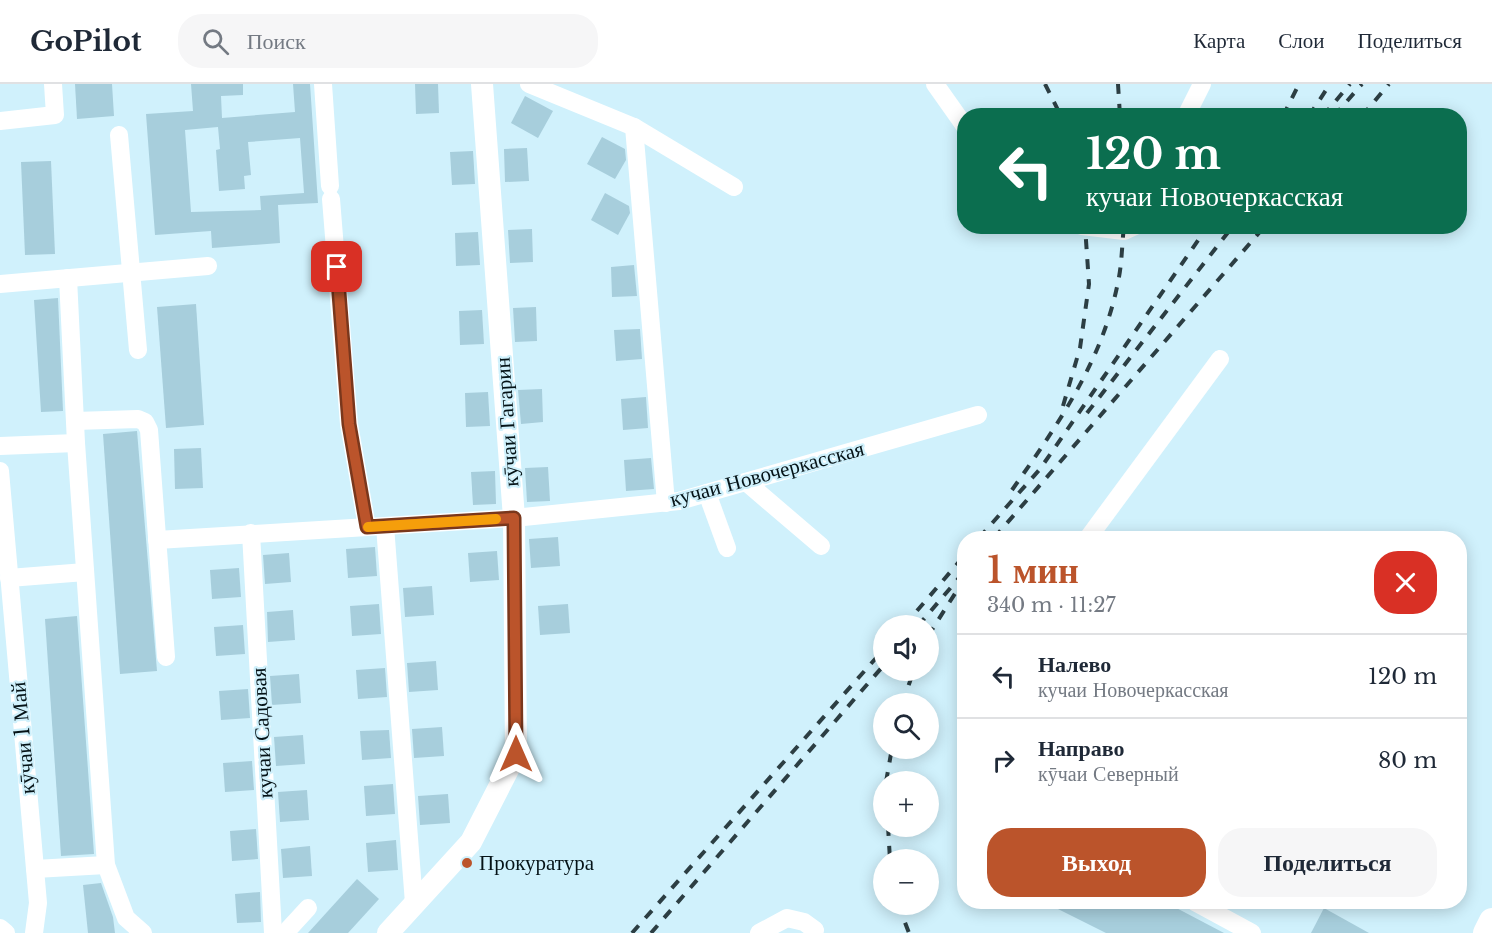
<!DOCTYPE html>
<html lang="ru">
<head>
<meta charset="utf-8">
<style>
  body { margin:0; font-family:"Libre Baskerville",serif; background:#f6f6f7; color:#1f2937; height:100vh; display:flex; flex-direction:column; font-size:22px; white-space:nowrap }
  * { box-sizing:border-box; margin:0 }
  p { font-size:20px; color:#747a83 }
  .icon { flex:none; width:33px; height:33px; fill:none; stroke:currentColor; stroke-width:2; stroke-linecap:round; stroke-linejoin:round }
  .map { position:relative; flex:1; overflow:hidden }
  .drawer { position:absolute; left:957px; top:447px; width:510px; height:378px; display:flex; flex-direction:column; background:#fff; border-radius:24px; box-shadow:0 3px 15px #0003 }
  .drawer>* { flex:none }
  .top-card { position:absolute; left:957px; top:24px; width:510px; height:126px; border-radius:24px; box-shadow:0 3px 15px #0003; background:#0b6e4f; color:#fff; overflow:hidden }
  .fabs { position:absolute; left:873px; top:531px; display:grid; gap:12px }
  .fabs a { display:grid; place-items:center; width:66px; height:66px; border-radius:50%; background:#fff; box-shadow:0 3px 15px #0003; font-size:30px }
  .pin { position:absolute; display:grid; place-items:center; width:51px; height:51px; color:#fff; margin:-26px; border-radius:12px; box-shadow:0 3px 9px #0006 }
  .me { position:absolute; width:66px; margin:-33px; rotate:0deg; stroke-linejoin:round; filter:drop-shadow(0 0 4px #0008) }
  .turn { display:flex; align-items:center; gap:21px; height:126px; padding:0 30px; font-size:27px }
  .turn .icon { width:78px; height:78px; stroke-width:2.5 }
  .turn b { display:block; font-size:42px; line-height:51px }
  .round { display:grid; place-items:center; flex:none; width:63px; height:63px; border-radius:24px; background:#f6f6f7 }
  .overview { display:flex; align-items:center; justify-content:space-between; height:102px; padding:0 30px }
  h1 { font-size:36px; font-weight:600; line-height:45px; color:#bb542b }
  .action { display:flex; gap:12px; margin-top:auto; padding:12px 30px }
  .action a { flex:1; height:69px; border-radius:24px; background:#bb542b; color:#fff; font-size:24px; font-weight:600; line-height:69px; text-align:center }
  .action a+a { background:#f6f6f7; color:#1f2937 }
  ul { padding:0; list-style:none }
  li { display:flex; align-items:center; gap:18px; height:84px; padding:0 30px; border-top:2px solid #e0e1e3 }
  li div { flex:1 }
  li b { display:block; font-size:22px }
  li em { font-style:normal }
  header { display:flex; align-items:center; gap:36px; box-sizing:border-box; height:84px; padding:0 30px; background:#fff; border-bottom:2px solid #e0e1e3 }
  header strong { font-size:28px }
  nav { display:flex; gap:33px; margin-inline-start:auto; font-size:21px }
  .search { width:420px; height:54px; background:#f6f6f7; display:flex; align-items:center; gap:15px; box-sizing:border-box; padding:0 21px; border-radius:24px; color:#747a83; font-size:22px }
  .map>svg:first-child { display:block }
  .building { fill:#a7cedc; fill-rule:evenodd }
  .lines { fill:none; stroke-linecap:round; stroke-linejoin:round }
  .minor { stroke:#fff; stroke-width:18 }
  .major { stroke:#fff; stroke-width:22 }
  .highway { stroke:#fff; stroke-width:26 }
  .rail { stroke:#2c3e43; stroke-width:4; stroke-dasharray:10 10; stroke-linecap:butt }
  .route-casing { stroke:#7a371c; stroke-width:15 }
  .route { stroke:#bb542b; stroke-width:10 }
  .slow { stroke:#f59e0b; stroke-width:10 }
  .poi-dot { fill:#bb542b; stroke:#d0f1fc; stroke-width:2 }
  .labels { text-anchor:middle; dominant-baseline:central; stroke-width:4.5; stroke-linejoin:round; paint-order:stroke }
  .street-label { font-size:21px; fill:#051317; stroke:#d0f1fc }
  .poi-label { font-size:21px; fill:#051317; stroke:#d0f1fc; text-anchor:start }
</style>
</head>
<body>
<header>
<strong>GoPilot</strong>
<div class="search"><svg class="icon" aria-label="search" viewBox="0 0 24 24"><circle cx="10" cy="10" r="6"/><path d="M15 15l6 6"/></svg>Поиск</div>
<nav><a>Карта</a><a>Слои</a><a>Поделиться</a></nav>
</header>
<div class="map">
<svg width="1492" height="849" viewBox="0 0 1492 849">
  <rect width="100%" height="100%" fill="#d0f1fc"/>
  <g class="building">
    <path d="M75 0H112L114 32 77 35Z"/>
    <path d="M191 0H243V11L221 12 222 34 295 28 293 0H310L318 119 278 121 280 159 212 164 211 147 155 151 146 30 193 27ZM218 43 220 65 216 66 219 107 245 105 244 92 251 91 248 58 300 54 304 109 260 112 261 126 191 128 185 46Z"/>
    <path d="M415 0H438L439 29 416 30Z"/>
    <path d="M525 12 553 27 538 54 511 39Z"/>
    <path d="M602 53 625 65 626 76 615 95 587 80Z"/>
    <path d="M527 64 529 97 505 98 504 65Z"/>
    <path d="M473 67 475 100 452 101 450 68Z"/>
    <path d="M51 77 55 170 25 171 21 78Z"/>
    <path d="M605 109 629 122 630 129 618 151 591 136Z"/>
    <path d="M532 145 533 178 510 179 508 146Z"/>
    <path d="M478 148 480 181 456 182 455 149Z"/>
    <path d="M634 181 637 212 612 213 611 183Z"/>
    <path d="M58 214 63 327 41 328 34 216Z"/>
    <path d="M196 220 204 341 166 344 157 223Z"/>
    <path d="M536 223 537 257 515 258 513 224Z"/>
    <path d="M482 226 484 260 460 261 459 227Z"/>
    <path d="M640 245 642 275 616 277 614 246Z"/>
    <path d="M542 305 543 338 521 340 518 306Z"/>
    <path d="M488 308 490 342 466 343 465 309Z"/>
    <path d="M646 313 648 344 623 346 621 315Z"/>
    <path d="M137 347 157 587 120 590 103 350Z"/>
    <path d="M201 364 203 404 175 405 174 365Z"/>
    <path d="M651 374 654 405 626 407 624 376Z"/>
    <path d="M548 383 550 417 527 418 525 384Z"/>
    <path d="M495 387 496 420 473 421 471 388Z"/>
    <path d="M558 453 560 482 531 484 529 455Z"/>
    <path d="M375 463 377 492 348 494 346 465Z"/>
    <path d="M497 467 499 496 470 498 468 469Z"/>
    <path d="M289 469 291 498 265 500 263 471Z"/>
    <path d="M239 484 241 513 212 515 210 486Z"/>
    <path d="M432 502 434 531 405 533 403 504Z"/>
    <path d="M379 520 381 550 352 552 350 522Z"/>
    <path d="M568 520 570 549 540 551 538 522Z"/>
    <path d="M293 526 295 556 268 558 267 528Z"/>
    <path d="M77 532 94 770 61 772 45 535Z"/>
    <path d="M243 541 245 570 216 572 214 543Z"/>
    <path d="M436 577 438 606 409 608 407 579Z"/>
    <path d="M385 584 387 613 358 615 356 586Z"/>
    <path d="M299 590 301 619 272 621 270 592Z"/>
    <path d="M248 605 250 634 221 636 219 607Z"/>
    <path d="M442 643 444 672 414 674 412 645Z"/>
    <path d="M389 646 391 674 362 676 360 647Z"/>
    <path d="M303 651 305 680 276 682 274 653Z"/>
    <path d="M252 677 254 706 225 708 223 679Z"/>
    <path d="M393 700 395 730 366 732 364 702Z"/>
    <path d="M307 706 309 736 280 738 278 708Z"/>
    <path d="M448 710 450 739 420 741 418 712Z"/>
    <path d="M256 745 258 775 232 777 230 747Z"/>
    <path d="M396 756 398 786 368 788 366 759Z"/>
    <path d="M310 762 312 792 283 794 281 765Z"/>
    <path d="M357 795 379 815 348 849H308Z"/>
    <path d="M101 799 113 833 115 849H88L83 801Z"/>
    <path d="M260 808 261 838 237 839 235 810Z"/>
    <path d="M1044 818H1165L1224 849H1106Z"/>
    <path d="M1324 824 1369 849H1311Z"/>
  </g>
  <g class="lines">
    <g class="minor">
      <path d="M323 0 330 102"/>
      <path d="M529 0 634 43 734 103"/>
      <path d="M935 0 964 41"/>
      <path d="M1186 32 1202 0"/>
      <path d="M0 37 55 31 53 0"/>
      <path d="M634 43 666 419"/>
      <path d="M119 51 138 266"/>
      <path d="M331 115 349 340 367 443"/>
      <path d="M1082 142 1124 147 1135 142"/>
      <path d="M68 194 76 359 106 781 126 834 143 849"/>
      <path d="M0 200 208 182"/>
      <path d="M75 337 138 335 145 338 149 346 166 573"/>
      <path d="M0 362 76 359"/>
      <path d="M0 387 38 819 34 849"/>
      <path d="M746 398 821 462"/>
      <path d="M707 409 727 464"/>
      <path d="M385 442 414 819"/>
      <path d="M251 449 273 849"/>
      <path d="M1088 454 1220 275"/>
      <path d="M157 456 514 434 679 417 978 331"/>
      <path d="M9 494 85 488"/>
      <path d="M35 785 106 781"/>
      <path d="M1195 818 1252 849"/>
      <path d="M0 844 6 849"/>
      <path d="M285 849 308 824"/>
      <path d="M759 849 787 834 804 838 815 846"/>
    </g>
    <path class="major" d="M388 849 471 758 516 670 514 434 482 0"/>
    <path class="highway" d="M1486 849 1492 837"/>
    <g class="rail">
      <path d="M1045 0 1061 32"/>
      <path d="M1118 0 1120 32"/>
      <path d="M1271 32 1272 31"/>
      <path d="M1283 32 1299 0"/>
      <path d="M1309 32 1330 0"/>
      <path d="M1323 32 1350 0"/>
      <path d="M1334 32 1362 0"/>
      <path d="M1362 32 1389 0"/>
      <path d="M1063 322 1080 264 1089 200 1085 142"/>
      <path d="M1087 329 1233 142"/>
      <path d="M1012 406C1059 339 1104 275 1119 193 1122 177 1122 159 1124 142"/>
      <path d="M979 454 1040 385 1208 142"/>
      <path d="M994 454 1265 142"/>
      <path d="M904 542 964 472"/>
      <path d="M918 542 964 488"/>
      <path d="M928 552 956 508"/>
      <path d="M902 620 914 586"/>
      <path d="M886 698 892 664"/>
      <path d="M888 742 890 776"/>
      <path d="M898 820 909 849"/>
      <path d="M632 849 884 565"/>
      <path d="M651 849 884 581"/>
    </g>
  </g>
  <g class="lines">
    <g class="route-casing">
      <path id="route" d="M337 183 349 340 367 443 514 434 516 670"/>
    </g>
    <use href="#route" class="route"/>
    <path class="slow" d="M368 443 496 435"/>
  </g>
  <circle class="poi-dot" cx="467" cy="779" r="6"/>
  <g class="labels">
    <g class="street-label">
      <text transform="translate(507 338) rotate(-94)">кӯчаи Гагарин</text>
      <text transform="translate(767 390) rotate(-15)">кучаи Новочеркасская</text>
      <text transform="translate(262 649) rotate(-93)">кучаи Садовая</text>
      <text transform="translate(23 654) rotate(-95)">кӯчаи 1 Май</text>
    </g>
    <g class="poi-label">
      <text x="479" y="779">Прокуратура</text>
    </g>
  </g>
</svg>
<div class="fabs">
<a><svg class="icon" aria-label="sound" viewBox="0 0 24 24"><path d="M4 9h4l5-4v14l-5-4H4zM17 9q2 3 0 6"/></svg></a>
<a><svg class="icon" aria-label="search" viewBox="0 0 24 24"><circle cx="10" cy="10" r="6"/><path d="M15 15l6 6"/></svg></a>
<a>+</a>
<a>−</a>
</div>
<div class="pin" style="left:337px;top:183px;background:#d93025"><svg class="icon" aria-label="arrive" viewBox="0 0 24 24"><path d="M6 21V4h12l-3 4 3 4H6"/></svg></div>
<svg class="me" style="left:516px;top:670px" viewBox="-20 -20 40 40"><path d="M0-17L14 15 0 8-14 15z" fill="#bb542b" stroke="#fff" stroke-width="4"/></svg>
<div class="top-card">
<div class="turn"><svg class="icon" aria-label="left" viewBox="0 0 24 24"><path d="M17 20v-9H6M10 6l-5 5 5 5"/></svg><div><b>120 m</b>кучаи Новочеркасская</div></div>
</div>
<section class="drawer">
<div class="overview"><div><h1>1 мин</h1><p>340 m · 11:27</p></div><a class="round" style="background:#d93025;color:#fff"><svg class="icon" aria-label="close" viewBox="0 0 24 24"><path d="M6 6l12 12M18 6L6 18"/></svg></a></div>
<ul>
<li><svg class="icon" aria-label="left" viewBox="0 0 24 24"><path d="M17 20v-9H6M10 6l-5 5 5 5"/></svg><div><b>Налево</b><p>кучаи Новочеркасская</p></div><em>120 m</em></li>
<li><svg class="icon" aria-label="right" viewBox="0 0 24 24"><path d="M7 20v-9h11M14 6l5 5-5 5"/></svg><div><b>Направо</b><p>кӯчаи Северный</p></div><em>80 m</em></li>
</ul>
<div class="action"><a>Выход</a><a>Поделиться</a></div>
</section>
</div>
</body>
</html>
